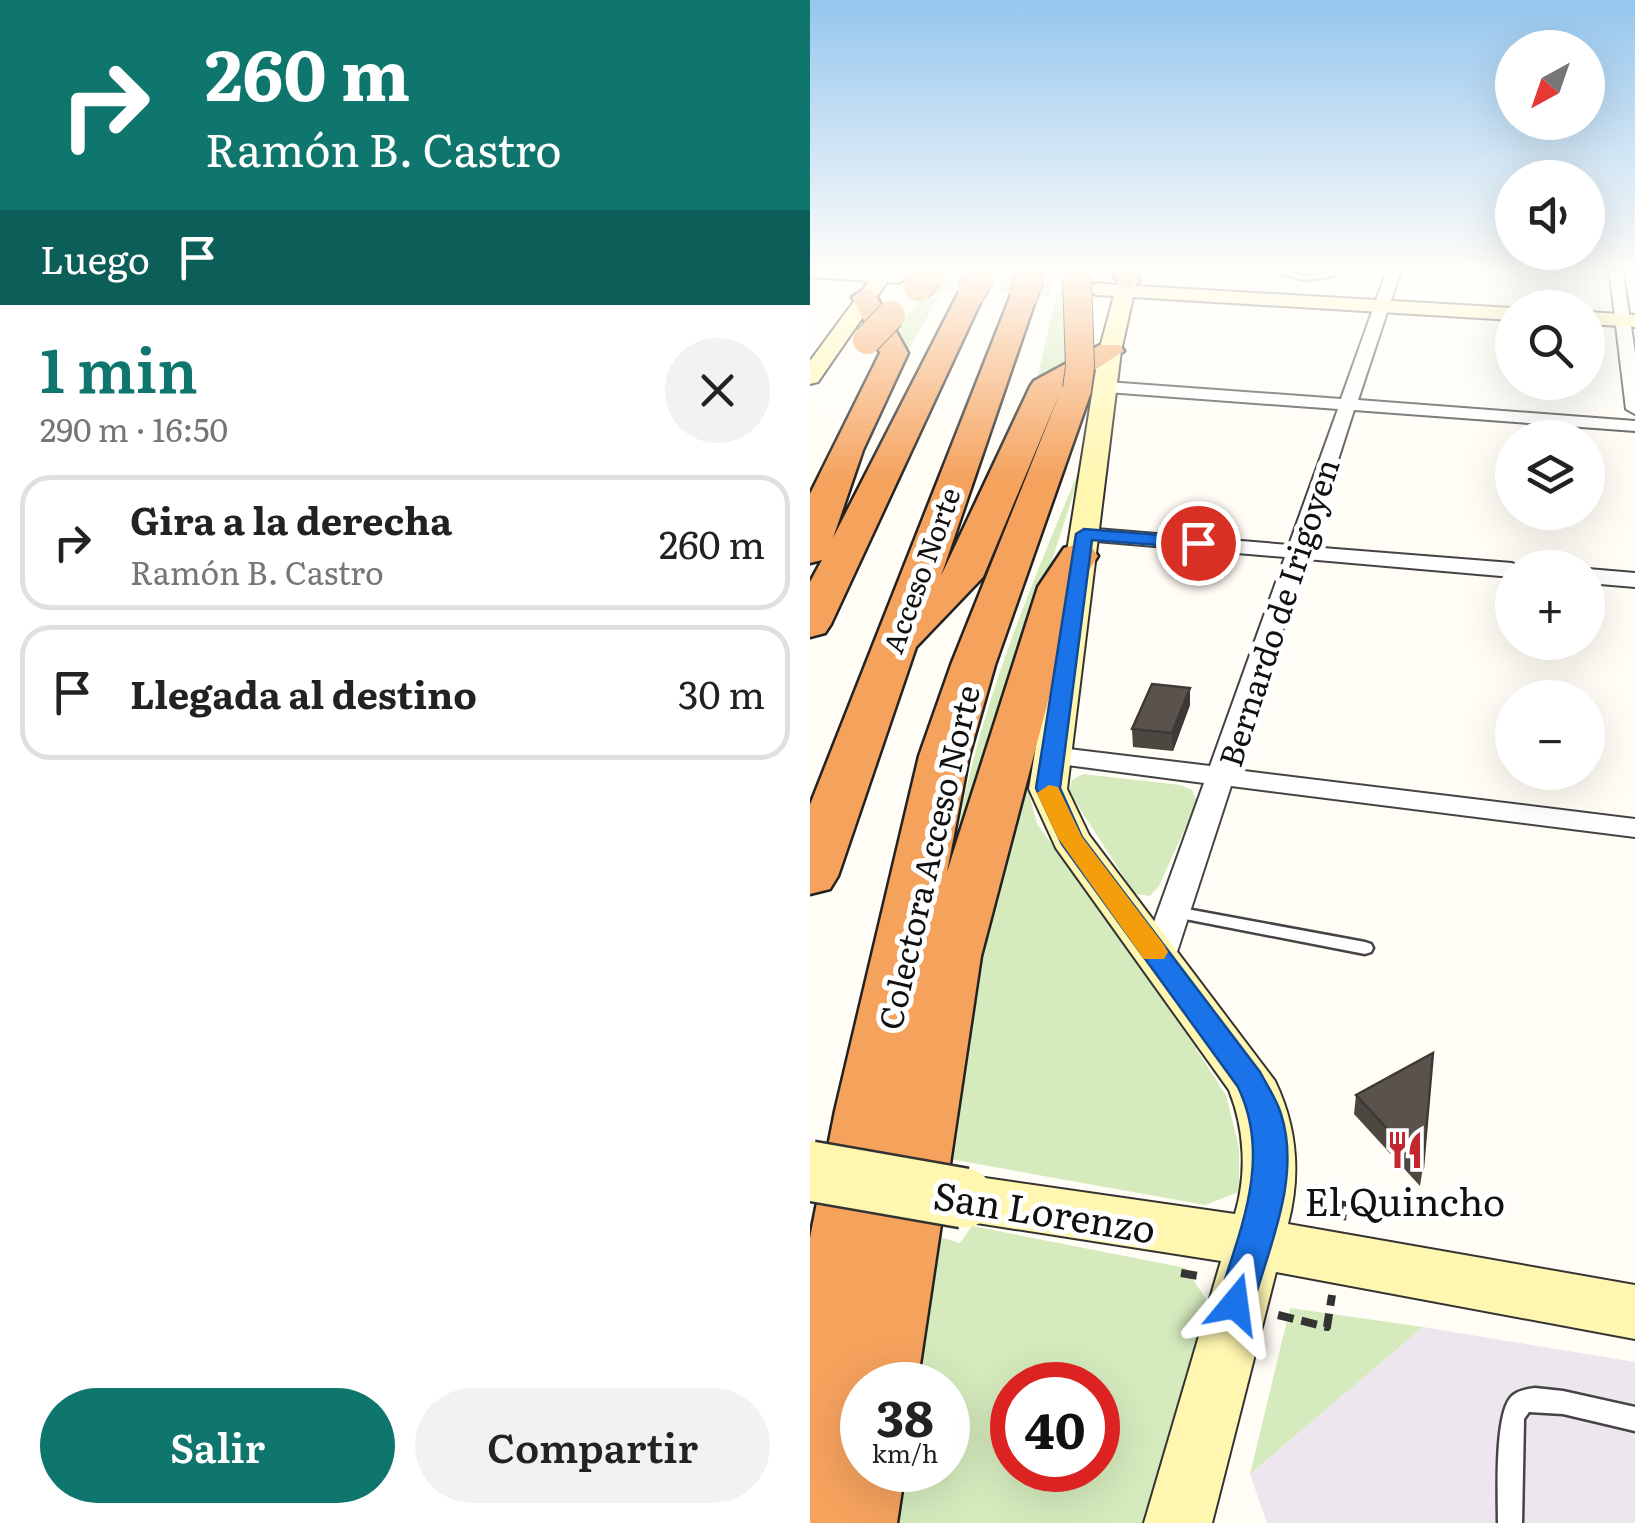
<!DOCTYPE html>
<html lang="es">
<head>
<meta charset="utf-8">
<style>
  body { margin:0; font-family:Literata,serif; background:#f2f2f2; color:#222; height:100vh; display:flex; flex-direction:column; font-size:38px; white-space:nowrap }
  * { box-sizing:border-box; margin:0 }
  p { font-size:32px; color:#767676 }
  .icon { flex:none; width:55px; height:55px; fill:none; stroke:currentColor; stroke-width:2; stroke-linecap:round; stroke-linejoin:round }
  .map { position:relative; flex:1; overflow:hidden }
  .panel { display:flex; flex-direction:column; background:#fff; width:810px }
  .panel>* { flex:none }
  .top-card { background:#0f766e; color:#fff; overflow:hidden }
  .needle { width:65px; rotate:220deg }
  .controls { position:absolute; left:685px; top:30px; display:grid; gap:20px }
  .controls a { display:grid; place-items:center; width:110px; height:110px; border-radius:50%; background:#fff; box-shadow:0 10px 40px #0002; font-size:50px }
  .speed { position:absolute; left:30px; top:1362px; display:flex; gap:20px; font-size:50px; font-weight:700; text-align:center }
  .speed>* { display:grid; place-content:center; width:130px; height:130px; border-radius:50%; background:#fff; box-shadow:0 10px 40px #0002; line-height:1 }
  .speed small { font-size:25px; font-weight:400 }
  .speed .limit { border:15px solid #d22; background:#fff; color:#111 }
  .pin { position:absolute; display:grid; place-items:center; width:85px; height:85px; color:#fff; margin:-42px; border:5px solid #fff; border-radius:50%; box-shadow:0 2px 10px #0007 }
  .me { position:absolute; width:110px; margin:-55px; rotate:16deg; stroke-linejoin:round; filter:drop-shadow(0 0 8px #0008) }
  .turn { display:flex; align-items:center; gap:35px; height:210px; padding:0 40px; font-size:45px }
  .turn .icon { width:130px; height:130px; stroke-width:2.5 }
  .turn b { display:block; font-size:70px; line-height:85px }
  .then { display:flex; align-items:center; height:95px; padding:0 40px; background:#0003; gap:20px; font-size:38px }
  .round { display:grid; place-items:center; flex:none; width:105px; height:105px; border-radius:52px; background:#f2f2f2 }
  .head { display:flex; align-items:center; justify-content:space-between; height:170px; padding:0 40px }
  h1 { font-size:60px; font-weight:600; line-height:75px; color:#0f766e }
  .action { display:flex; gap:20px; margin-top:auto; padding:20px 40px }
  .action a { flex:1; height:115px; border-radius:60px; background:#0f766e; color:#fff; font-size:40px; font-weight:600; line-height:115px; text-align:center }
  .action a+a { background:#f2f2f2; color:#222 }
  ul { padding:0; list-style:none }
  li { display:flex; align-items:center; gap:30px; height:135px; margin:0 20px 15px; padding:0 20px; border:5px solid #e0e0e0; border-radius:30px }
  li div { flex:1 }
  li b { display:block; font-size:38px }
  li em { font-style:normal }
  main { display:flex; flex:1; min-height:0 }
  .map>svg:first-child { display:block }
  .industrial { fill:#eee6ef }
  .green { fill:#d5ebbd; fill-rule:evenodd }
  .lines { fill:none; stroke-linecap:round; stroke-linejoin:round }
  .secondary-tunnel { stroke:#dbdad3; stroke-width:20; stroke-dasharray:20 10; stroke-linecap:butt }
  .lane-casing { stroke:#444; stroke-width:5 }
  .street-casing { stroke:#444; stroke-width:4 }
  .secondary-casing { stroke:#333; stroke-width:4 }
  .highway-casing { stroke:#222; stroke-width:5 }
  .path { stroke:#333; stroke-width:8; stroke-dasharray:16 8; stroke-linecap:butt }
  .lane { fill:#fff; fill-rule:evenodd }
  .street { fill:#fff; fill-rule:evenodd }
  .secondary { fill:#fff6b0; fill-rule:evenodd }
  .highway { fill:#f5a25d; fill-rule:evenodd }
  .secondary-bridge-casing { stroke:#333; stroke-width:64; stroke-linecap:butt }
  .highway-bridge-casing { stroke:#222; stroke-width:30; stroke-linecap:butt }
  .secondary-bridge { stroke:#fff6b0; stroke-width:59 }
  .highway-bridge { stroke:#f5a25d; stroke-width:28 }
  .wall { fill:#4d4742 }
  .shaded-wall { fill:#3f3936 }
  .building { fill:#5a524d; stroke:#3f3936; stroke-width:2.5 }
  .route { fill:#1a73e8; stroke:#114b97; stroke-width:2.5 }
  .slow { fill:#f59e0b }
  .labels { text-anchor:middle; dominant-baseline:central; stroke-width:10; stroke-linejoin:round; paint-order:stroke }
  .far-street-label { font-size:28px; fill:#111; stroke:#fff }
  .street-label { font-size:32px; fill:#111; stroke:#fff }
  .near-poi-label { font-size:38px; fill:#111; stroke:#fff }
  .near-street-label { font-size:38px; fill:#111; stroke:#fff }
</style>
</head>
<body>
<main>
<section class="panel">
<div class="top-card">
<div class="turn"><svg class="icon" aria-label="right" viewBox="0 0 24 24"><path d="M7 20v-9h11M14 6l5 5-5 5"/></svg><div><b>260 m</b>Ramón B. Castro</div></div>
<div class="then">Luego<svg class="icon" aria-label="arrive" viewBox="0 0 24 24"><path d="M6 21V4h12l-3 4 3 4H6"/></svg></div>
</div>
<div class="head"><div><h1>1 min</h1><p>290 m · 16:50</p></div><a class="round"><svg class="icon" aria-label="close" viewBox="0 0 24 24"><path d="M6 6l12 12M18 6L6 18"/></svg></a></div>
<ul>
<li><svg class="icon" aria-label="right" viewBox="0 0 24 24"><path d="M7 20v-9h11M14 6l5 5-5 5"/></svg><div><b>Gira a la derecha</b><p>Ramón B. Castro</p></div><em>260 m</em></li>
<li><svg class="icon" aria-label="arrive" viewBox="0 0 24 24"><path d="M6 21V4h12l-3 4 3 4H6"/></svg><div><b>Llegada al destino</b></div><em>30 m</em></li>
</ul>
<div class="action"><a>Salir</a><a>Compartir</a></div>
</section>
<div class="map">
<svg width="825" height="1523" viewBox="0 0 825 1523">
  <rect width="100%" height="100%" fill="#fffdf5"/>
  <path class="industrial" d="M613 1327 825 1362V1523H457L440 1474Z"/>
  <g class="green">
    <path d="M139 267H146L73 394 84 329Z"/>
    <path d="M247 294 254 296 258 362 226 382Z"/>
    <path d="M277 451 141 878C158 728 220 589 277 451Z"/>
    <path d="M233 700 219 793 227 824 342 981 416 1095 429 1148V1192L395 1205 140 1159 168 935Z"/>
    <path d="M273 774 370 785 382 790 387 802 349 886 340 896 325 894 259 792 262 780Z"/>
    <path d="M162 1226 376 1268 404 1312 343 1523H83L91 1470H138V1385H103L124 1235 150 1243ZM202 1385H288V1470H202Z"/>
    <path d="M480 1308 613 1327 440 1474Z"/>
  </g>
  <g class="lines">
    <path class="secondary-tunnel" d="M101 278 286 289"/>
    <g class="lane-casing">
      <g id="lane">
        <path d="M471 267H477V272L495 276 519 273 523 267H529L523 276 495 280 471 274Z"/>
        <path d="M366 907 555 942 561 944 563 948 561 952 555 954 360 916 358 912 360 908Z"/>
        <path d="M725 1388 753 1391 825 1407V1431L753 1414 719 1412 714 1419 712 1523H688C688 1497 684 1412 702 1396 708 1390 718 1389 725 1388Z"/>
      </g>
    </g>
    <g class="street-casing">
      <g id="street">
        <path d="M578 267H592L548 400 825 421V431L544 410 500 547 702 563 711 568H702V577L496 559 426 770 825 819V837L421 786 365 958 360 966 348 970 336 966 331 958 394 783 242 763 228 755 242 747 400 766 475 557 274 540 264 534 274 528 479 545 528 409 297 392 289 387 297 382 531 399Z"/>
        <path d="M799 267H812L825 353V414L816 409Z"/>
        <path d="M778 569 825 573V587L778 583Z"/>
      </g>
    </g>
    <g class="secondary-casing">
      <g id="secondary">
        <path d="M0 267 66 270 69 267H87L84 271 98 277 89 283 77 282 8 382 0 384V361L59 281 0 277Z"/>
        <path d="M312 267H330L326 286 702 308V320L323 297 311 351 257 789 279 835 465 1081C487 1127 491 1174 478 1224L825 1285V1339L466 1272 402 1523H334L411 1261 154 1221 135 1215 127 1198 135 1181 154 1175 425 1214C437 1174 435 1130 419 1090L246 848 219 789 289 351 304 296 286 295 277 289 286 283 307 285Z"/>
        <path d="M778 312 825 315V327L778 324Z"/>
      </g>
    </g>
    <g class="highway-casing">
      <g id="highway">
        <path d="M301 267H325L330 281 318 288 309 286Z"/>
        <path d="M162 284 175 292 21 624 15 633 0 637V582L12 560 0 563V494L70 353 42 297 55 289 64 292 98 353 53 450 23 538 149 292Z"/>
        <path d="M214 287 227 295 131 576 220 387 224 381 290 345H310L314 351 269 380 282 389 185 665 159 756 137 872 228 587 254 548 268 544 282 548 288 556 268 587 171 956 107 1385H52V1420L49 1422 52 1421V1470H95L87 1523H0V1238L25 1111 109 756 141 665 251 390 173 577 106 647 28 876 20 889 0 894V805L201 295Z"/>
      </g>
    </g>
    <g class="path">
      <path d="M496 1198 534 1205 532 1220"/>
      <path d="M371 1273 394 1277"/>
      <path d="M468 1315 517 1327 522 1295"/>
    </g>
    <use href="#lane" class="lane"/>
    <use href="#street" class="street"/>
    <use href="#secondary" class="secondary"/>
    <use href="#highway" class="highway"/>
    <g class="secondary-bridge-casing">
      <path id="secondary-bridge" d="M0 1171 154 1198"/>
    </g>
    <g class="highway-bridge-casing">
      <g id="highway-bridge">
        <path d="M267 278 270 367 267 389"/>
        <path d="M108 287 120 275"/>
        <path d="M162 292 170 276"/>
        <path d="M214 295 220 277"/>
        <path d="M57 340 81 315"/>
      </g>
    </g>
    <use href="#secondary-bridge" class="secondary-bridge"/>
    <use href="#highway-bridge" class="highway-bridge"/>
  </g>
  <g class="wall">
    <path d="M380 705 363 751 323 747 322 729Z"/>
    <path d="M546 1095 613 1167 610 1186 544 1114Z"/>
  </g>
  <path class="shaded-wall" d="M380 688V705L363 751 362 733Z"/>
  <g class="building">
    <path d="M342 684 380 688 362 733 322 729Z"/>
    <path d="M623 1053 613 1167 546 1095Z"/>
  </g>
  <linearGradient id="sky" x2="0" y2="1"><stop stop-color="#95c6ee"/><stop offset="0.56" stop-color="#fffefa"/><stop offset="1" stop-color="#fffefa" stop-opacity="0"/></linearGradient>
  <rect width="825" height="480" fill="url(#sky)"/>
  <path class="route" d="M274 529 388 538 397 543 388 548 282 540 250 788 272 837 450 1072C457 1085 467 1100 471 1114 491 1176 460 1245 443 1304L437 1316 425 1321 412 1316 407 1304C429 1232 463 1160 428 1087L252 844 226 788 266 534Z"/>
  <path class="slow" d="M239 785 248 787 272 837 354 945 358 952 354 959H334L248 838 227 793Z"/>
  <defs>
    <g id="restaurant-bare" transform="scale(3)"><path d="M-5-6h1v4h1v-4h1v4h1v-4h1v5L-1.5 .5V6h-2V.5L-5-1ZM5-6V6H3V1.5H1.5Q1.5-4 5-6Z" fill="#c4262e" stroke="#fff" stroke-width="2.5" paint-order="stroke"/></g>
  </defs>
  <g fill-rule="evenodd">
    <use href="#restaurant-bare" x="595" y="1150"/>
  </g>
  <g class="labels">
    <g class="far-street-label">
      <text transform="translate(110 570) rotate(-70)">Acceso Norte</text>
    </g>
    <g class="street-label">
      <text transform="translate(467 612) rotate(-72)">Bernardo de Irigoyen</text>
      <text transform="translate(117 857) rotate(-77)">Colectora Acceso Norte</text>
    </g>
    <g class="near-poi-label">
      <text x="595" y="1199">El Quincho</text>
    </g>
    <g class="near-street-label">
      <text transform="translate(235 1210) rotate(9)">San Lorenzo</text>
    </g>
  </g>
</svg>
<div class="controls">
<a><svg class="needle" viewBox="-14 -14 28 28"><path d="M0-13l5 13h-10z" fill="#e53935"/><path d="M0 13l5-13h-10z" fill="#767676"/></svg></a>
<a><svg class="icon" aria-label="sound" viewBox="0 0 24 24"><path d="M4 9h4l5-4v14l-5-4H4zM17 9q2 3 0 6"/></svg></a>
<a><svg class="icon" aria-label="search" viewBox="0 0 24 24"><circle cx="10" cy="10" r="6"/><path d="M15 15l6 6"/></svg></a>
<a><svg class="icon" aria-label="layers" viewBox="0 0 24 24"><path d="M12 4l9 5-9 5-9-5zM3 14l9 5 9-5"/></svg></a>
<a>+</a>
<a>−</a>
</div>
<div class="speed"><div>38<small>km/h</small></div><div class="limit">40</div></div>
<div class="pin" style="left:388px;top:543px;background:#d93025"><svg class="icon" aria-label="arrive" viewBox="0 0 24 24"><path d="M6 21V4h12l-3 4 3 4H6"/></svg></div>
<svg class="me" style="left:425px;top:1304px" viewBox="-20 -20 40 40"><path d="M0-17L14 15 0 8-14 15z" fill="#1a73e8" stroke="#fff" stroke-width="4"/></svg>
</div>
</main>
</body>
</html>
